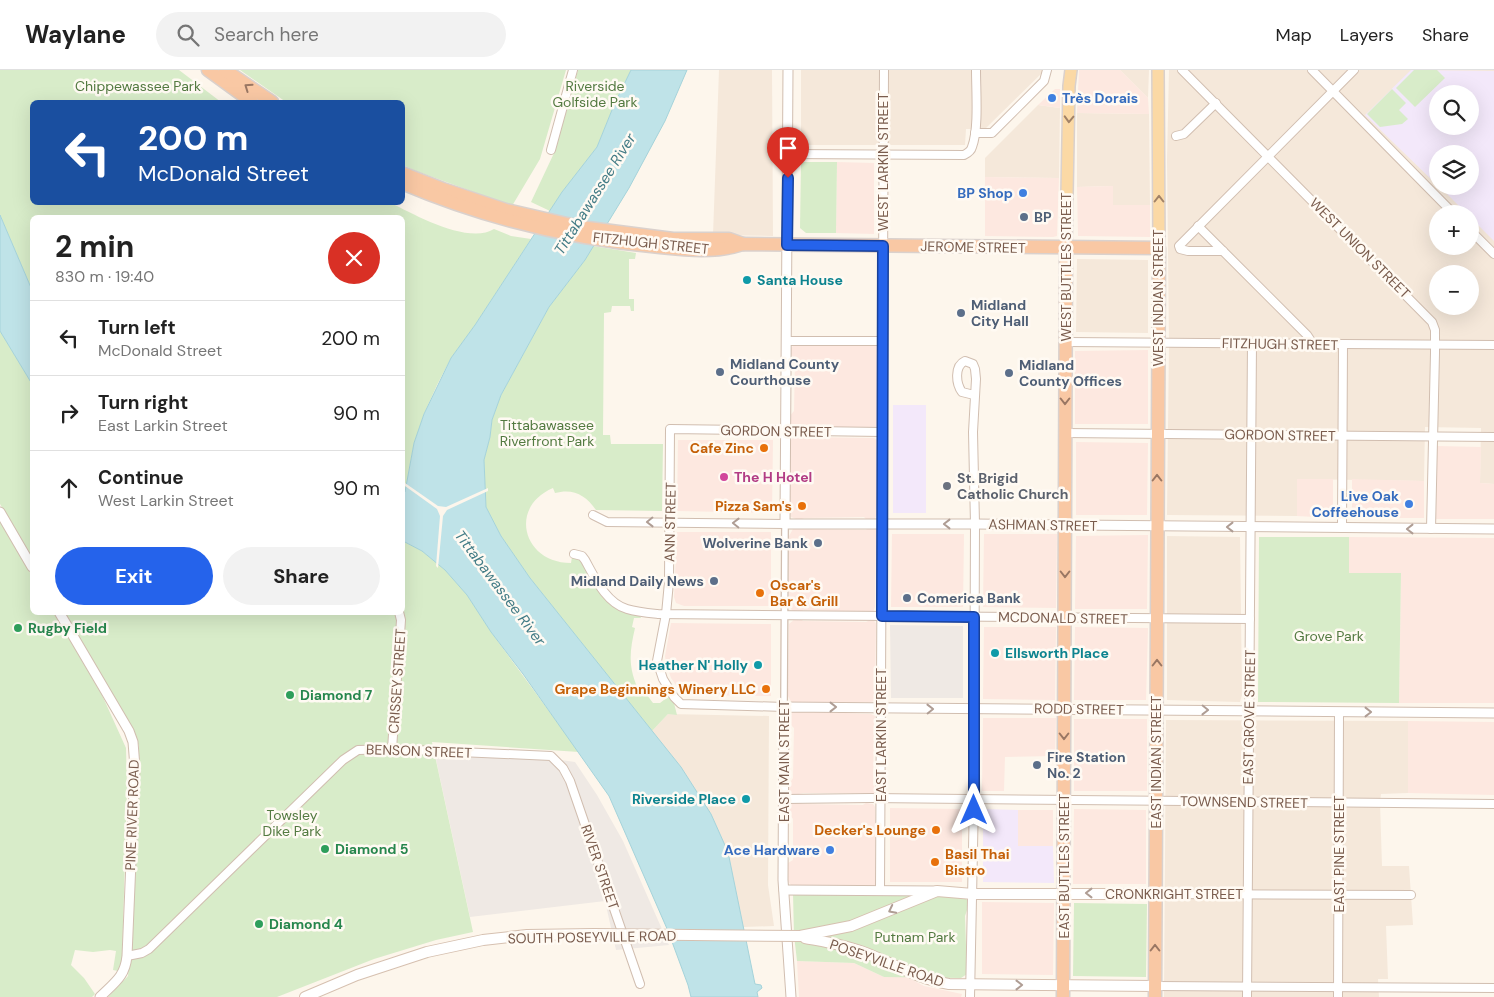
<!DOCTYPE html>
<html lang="en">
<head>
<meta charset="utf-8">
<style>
  body { margin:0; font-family:"DM Sans",sans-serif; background:#f2f2f2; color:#222; height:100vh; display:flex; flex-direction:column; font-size:19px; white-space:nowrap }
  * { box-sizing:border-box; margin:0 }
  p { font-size:16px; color:#767676 }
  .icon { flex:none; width:28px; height:28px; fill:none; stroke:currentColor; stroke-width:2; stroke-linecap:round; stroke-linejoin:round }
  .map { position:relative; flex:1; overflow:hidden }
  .side { position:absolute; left:30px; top:145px; width:375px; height:400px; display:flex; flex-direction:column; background:#fff; border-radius:8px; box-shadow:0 5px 20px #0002 }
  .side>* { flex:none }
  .banner { position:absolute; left:30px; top:30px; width:375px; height:105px; border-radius:8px; box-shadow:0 5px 20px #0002; background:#1a4fa0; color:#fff; overflow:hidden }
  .controls { position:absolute; left:1429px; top:15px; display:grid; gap:10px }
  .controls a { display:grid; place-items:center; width:50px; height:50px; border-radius:50%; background:#fff; box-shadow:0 5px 20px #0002; font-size:25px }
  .pin { position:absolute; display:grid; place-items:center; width:42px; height:42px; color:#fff; margin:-51px -21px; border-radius:50% 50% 50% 0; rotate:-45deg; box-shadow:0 0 5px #0007 }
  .pin .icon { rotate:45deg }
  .me { position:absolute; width:55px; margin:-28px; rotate:0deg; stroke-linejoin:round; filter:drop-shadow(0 0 4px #0008) }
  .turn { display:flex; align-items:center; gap:18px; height:105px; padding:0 25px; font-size:22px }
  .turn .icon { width:65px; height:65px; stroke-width:2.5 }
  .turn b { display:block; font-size:35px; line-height:42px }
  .round { display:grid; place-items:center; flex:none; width:52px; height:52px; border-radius:26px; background:#f2f2f2 }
  .head { display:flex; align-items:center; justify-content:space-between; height:85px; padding:0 25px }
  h1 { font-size:30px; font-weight:700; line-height:38px }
  .action { display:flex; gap:10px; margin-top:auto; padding:10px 25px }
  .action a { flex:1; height:58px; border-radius:30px; background:#2563eb; color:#fff; font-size:20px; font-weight:700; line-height:58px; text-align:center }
  .action a+a { background:#f2f2f2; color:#222 }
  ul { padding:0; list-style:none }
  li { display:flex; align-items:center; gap:15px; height:75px; padding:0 25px; border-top:1px solid #e0e0e0 }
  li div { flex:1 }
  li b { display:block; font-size:19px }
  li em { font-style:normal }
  header { display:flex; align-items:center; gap:30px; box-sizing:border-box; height:70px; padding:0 25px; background:#fff; border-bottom:1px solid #e0e0e0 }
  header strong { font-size:24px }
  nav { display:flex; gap:28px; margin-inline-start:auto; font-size:18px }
  .search { width:350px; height:45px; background:#f2f2f2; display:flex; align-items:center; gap:12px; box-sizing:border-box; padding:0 18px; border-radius:28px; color:#767676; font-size:19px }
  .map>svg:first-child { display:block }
  .residential { fill:#f5e8da; fill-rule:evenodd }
  .commercial { fill:#fde8e0 }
  .industrial { fill:#efe9e4 }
  .education { fill:#f3e8fa; fill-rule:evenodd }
  .green { fill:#d8ecc9 }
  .water { fill:#bfe3e8; stroke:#a5d3da }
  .pier { fill:#fdf6ec }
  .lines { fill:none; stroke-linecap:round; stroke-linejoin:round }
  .pedestrian-casing { stroke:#d1beb0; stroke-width:8 }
  .minor-casing { stroke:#d1beb0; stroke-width:10 }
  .tertiary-casing { stroke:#d1beb0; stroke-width:11 }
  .secondary-casing { stroke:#d6c0b0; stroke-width:12 }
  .primary-casing { stroke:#dad1cd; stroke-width:14 }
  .trunk-casing { stroke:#dad1cd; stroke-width:15 }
  .pedestrian { stroke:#fff; stroke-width:5.5 }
  .minor { stroke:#fff; stroke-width:8 }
  .tertiary { stroke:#fff; stroke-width:9 }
  .secondary { stroke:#fff; stroke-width:10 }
  .primary { stroke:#fbd9a5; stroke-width:11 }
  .trunk { stroke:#f9c8a4; stroke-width:12 }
  .secondary-bridge-casing { stroke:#d6c0b0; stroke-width:12; stroke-linecap:butt }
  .secondary-bridge { stroke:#fff; stroke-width:10 }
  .oneway { stroke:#9a7763 }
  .oneway2 { stroke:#a18267 }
  .oneway3 { stroke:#af9d94 }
  .route-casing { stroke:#184099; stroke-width:12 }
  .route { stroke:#2563eb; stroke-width:9 }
  .shop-dot { fill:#3f7fe0; stroke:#fffaf3; stroke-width:2 }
  .service-dot { fill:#5c6f8a; stroke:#fffaf3; stroke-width:2 }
  .culture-dot { fill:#0f9aa8; stroke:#fffaf3; stroke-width:2 }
  .food-dot { fill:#e8710a; stroke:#fffaf3; stroke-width:2 }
  .hotel-dot { fill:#d1479c; stroke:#fffaf3; stroke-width:2 }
  .worship-dot { fill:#6b7280; stroke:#fffaf3; stroke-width:2 }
  .leisure-dot { fill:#2e9e5b; stroke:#fffaf3; stroke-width:2 }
  .labels { text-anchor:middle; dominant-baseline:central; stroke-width:5; stroke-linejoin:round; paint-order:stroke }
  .park-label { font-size:14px; fill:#537a41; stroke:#fffaf3 }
  .shop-label { font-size:14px; font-weight:bold; fill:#366cbe; stroke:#fffaf3; text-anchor:end }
  .street-label { font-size:14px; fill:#7a5c4d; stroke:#fffaf3 }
  .service-label { font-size:14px; font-weight:bold; fill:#4e5e75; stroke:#fffaf3; text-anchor:start }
  .culture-label { font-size:14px; font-weight:bold; fill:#0d838f; stroke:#fffaf3; text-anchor:start }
  .food-label { font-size:14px; font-weight:bold; fill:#c56008; stroke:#fffaf3; text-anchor:end }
  .hotel-label { font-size:14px; font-weight:bold; fill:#b23c85; stroke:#fffaf3; text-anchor:start }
  .worship-label { font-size:14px; font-weight:bold; fill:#5b616d; stroke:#fffaf3; text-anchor:start }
  .leisure-label { font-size:14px; font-weight:bold; fill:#27864d; stroke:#fffaf3; text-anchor:start }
  .water-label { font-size:15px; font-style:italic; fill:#437c86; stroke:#fffaf3 }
</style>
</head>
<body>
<header>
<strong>Waylane</strong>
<div class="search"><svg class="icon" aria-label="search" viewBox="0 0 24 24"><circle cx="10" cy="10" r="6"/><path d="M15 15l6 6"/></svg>Search here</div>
<nav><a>Map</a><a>Layers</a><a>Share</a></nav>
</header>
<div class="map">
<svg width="1494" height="927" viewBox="0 0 1494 927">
  <rect width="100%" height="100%" fill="#fdf6ec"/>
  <g class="residential">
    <path d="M719 0H772L773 166 713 165Z"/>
    <path d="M801 0H1045L985 59H966L965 75H801Z"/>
    <path d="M1120 0H1149L1148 28Z"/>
    <path d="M1169 0H1494V414L1480 413 1481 358 1425 357 1424 411 1297 409V446L1167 445 1169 273 1167 90ZM1438 24H1470V56H1438ZM1438 84H1470V116H1438ZM1438 144H1470V176H1438ZM1438 204H1470V236H1438Z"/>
    <path d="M1038 35 1060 38 1059 108 985 107V88Z"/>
    <path d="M1077 43 1149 44 1150 135H1113V116L1077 117Z"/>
    <path d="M1077 189 1148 190V263L1076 262Z"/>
    <path d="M1167 466 1240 467 1242 625 1240 632 1167 630Z"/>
    <path d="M668 644 769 646 768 815 774 856 743 857 728 782 711 744 681 697 652 661Z"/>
    <path d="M1166 650 1408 651V723L1381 724 1380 733 1382 796H1409L1413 855 1386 856 1388 909H1378L1379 927H1164Z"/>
  </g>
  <g class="commercial">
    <path d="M1079 0H1120L1148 28 1149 44 1077 43Z"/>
    <path d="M1055 19H1060V38L1038 35Z"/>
    <path d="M837 92 874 93V164L836 163Z"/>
    <path d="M985 107 1059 108 1057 166 1053 167 985 166Z"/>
    <path d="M1113 116V135H1150V167L1078 166 1077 117Z"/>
    <path d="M801 272 804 275 865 276 869 273 878 276 879 351 878 356 873 359 794 357 792 355 790 351V346L794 341 795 290 790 283V279L796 273Z"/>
    <path d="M1148 280V354H1075V281Z"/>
    <path d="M801 365 804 367 874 368 877 370 879 374 878 443 874 450H867L864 447 804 448 799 450 791 447 790 443 789 374 791 370 795 366Z"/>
    <path d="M678 370H773L772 443 677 441Z"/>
    <path d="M1076 372 1148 373 1147 445H1076Z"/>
    <path d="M1437 376 1481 377 1480 413 1494 414V449H1436Z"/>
    <path d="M1297 409H1333V448L1297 446Z"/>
    <path d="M1352 409 1424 411V448H1352Z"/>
    <path d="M801 457 804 459 866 460 868 458 875 459 879 462V466L876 468 875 537 873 542 803 540 801 542H794L791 539 789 535V466L793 459Z"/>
    <path d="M677 462H771V536H684L676 533 674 527Z"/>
    <path d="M892 464H964L963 537H891Z"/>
    <path d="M984 464H1057L1056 538 983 537Z"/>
    <path d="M1148 465 1147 539H1075L1076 466Z"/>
    <path d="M1349 467 1494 468V633H1399L1401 503H1349Z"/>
    <path d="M795 549H801L803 551 866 552 872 549 875 552 876 554 875 629 874 631 871 632H803L800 634 793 633 790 630 788 626 789 560V554Z"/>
    <path d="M671 553 771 554V626L683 625 671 608 666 593 665 586Z"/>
    <path d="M984 557H1056L1055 630 983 629Z"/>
    <path d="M1075 557 1148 558 1146 630H1074Z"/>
    <path d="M793 641 871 644 875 646 876 651 874 653 873 715 876 718 877 720 873 726H865L862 723H803L795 725 790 723 788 716 793 708 794 658 789 653 788 648Z"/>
    <path d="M983 648H1056L1055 686 1005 687 1004 721H982Z"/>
    <rect x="1074" y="649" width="73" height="72"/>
    <path d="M1408 651 1494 652V725L1408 723Z"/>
    <path d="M794 732H800L802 734 863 735 866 733 873 734 875 737V817L792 816 787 810 788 793 793 790V749L788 742 790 736Z"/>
    <path d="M890 738 962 739V812H890Z"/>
    <path d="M1074 739 1146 740V814H1073Z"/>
    <rect x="1018" y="740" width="35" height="36"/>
    <path d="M982 832 1054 833 1053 905 982 904Z"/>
    <path d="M797 891 854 893 884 907H907L924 916 962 924 961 927H799Z"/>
  </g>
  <g class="industrial">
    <path d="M890 555 963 556V628H891Z"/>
    <path d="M435 685 554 689 575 692 597 725 623 771 669 875 616 880 605 831 470 847Z"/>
  </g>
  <g class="education">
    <path d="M1411 0 1494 1V171L1470 147V144H1467L1439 116H1470V84H1438L1437 115 1365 45ZM1438 24H1470V56H1438Z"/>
    <rect x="893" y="335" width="33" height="108"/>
    <path d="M983 739 1018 740V776H1053L1054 813 983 812Z"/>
  </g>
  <g class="green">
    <path d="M0 0H179L221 32H32V132L391 133C415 145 469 175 494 159L511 166 531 169 475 255 451 288 437 315 424 344 414 373 408 405V414L405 422 402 421V148H32V220L0 145Z"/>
    <path d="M240 0H566L540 89 512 136 416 101 403 95 402 32H286Z"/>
    <path d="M578 0H631L614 35 597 77 562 122 550 141 531 132 555 81Z"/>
    <path d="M1414 0H1437L1445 8 1415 37 1396 18Z"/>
    <path d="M1392 19 1406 33 1399 40 1408 49 1402 54 1380 57 1367 44Z"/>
    <path d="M801 92H837L836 163H806L800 158Z"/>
    <path d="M593 176 636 183 635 189H629V229H634V241H631L630 236H612L611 242 604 243 603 365H610L611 374H663L662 441 596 440C586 425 573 418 555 423L553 418C508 437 523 493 571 493L572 487 575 486 579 488C601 519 597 537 640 545L641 548H634L632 557 635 558C629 584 628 599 640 623L644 621 653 633H660L669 626 674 633 677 645 668 644 652 661 530 508 501 466 486 437 484 390 490 367 492 350 501 325 549 237 585 190Z"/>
    <path d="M0 261 32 314V489L0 434Z"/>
    <path d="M0 451 32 506V542L54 543 102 625 126 678 127 719 122 891 118 901 113 900 116 881 110 880 93 882 75 880 71 895 84 908 95 924 92 927H0Z"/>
    <path d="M1259 467H1349V503H1401L1399 633 1258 632Z"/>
    <path d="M403 471 422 481 445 500 467 525 491 562 579 682 432 672 473 862 436 870 374 889 277 927H108L128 906 137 782 139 676 132 660 65 543 402 542Z"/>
    <path d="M793 824 963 826 967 830V840L965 846 967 904 961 908 884 907 854 893 797 891 794 865Z"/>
    <path d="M1074 833 1147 834 1146 907 1073 906Z"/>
  </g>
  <g class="water">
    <path d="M631 0H687L665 51 629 118 585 190 549 237 501 325 492 350 490 367 484 390 486 437 501 466 530 508 681 697 711 744 728 782 755 914 761 915 762 918 757 922 758 927H691L688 915 668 861 609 726 523 604 491 562 467 525 445 500 422 481 403 471 402 421 405 422 414 373 424 344 451 288 475 255 562 122 597 77 614 35Z"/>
    <path d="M0 145 32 220V314L0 261Z"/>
  </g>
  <path class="pier" d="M405 413 438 436 446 437 488 418V421L447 440 443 446 438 498 436 496 440 446 437 439 405 416Z"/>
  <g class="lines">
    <g class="pedestrian-casing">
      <path id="pedestrian" d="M784 637 785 454"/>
    </g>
    <g class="minor-casing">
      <g id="minor">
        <path d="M1182 0 1432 252 1435 260V283L1431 459"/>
        <path d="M1312 0 1454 144"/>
        <path d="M975 63H992L1044 11 1047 0"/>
        <path d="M1176 66 1184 64 1216 33"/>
        <path d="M551 80 573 0"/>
        <path d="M788 84 964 85C968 83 971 81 972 77 979 59 976 21 976 0"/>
        <path d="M1198 156 1307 265 1313 274"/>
        <path d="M1470 160 1494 184"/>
        <path d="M1223 181H1188L1180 179 1179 176 1354 0"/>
        <path d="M787 271H882"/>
        <path d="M1066 272 1494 275"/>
        <path d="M1065 363 1494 367"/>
        <path d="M593 445 607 452 785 454"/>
        <path d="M1342 458 1343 274"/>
        <path d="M574 484 582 486 585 490C595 508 606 533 627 539 637 542 648 543 658 544L1250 549"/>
        <path d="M784 637 681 634 674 627 663 609 657 591 666 544 669 512 670 359 882 362"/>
        <path d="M392 679 401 550 399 542"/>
        <path d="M784 729 871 728 1494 734"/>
        <path d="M880 820 884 0"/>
        <path d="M1156 824 1411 825"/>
        <path d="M127 886 142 883 149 879 343 690 358 680 392 679 551 686 563 698 570 711 640 914"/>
        <path d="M1155 916 1494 918"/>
        <path d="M970 927 974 729 975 454 973 362 976 309 975 299 973 294 965 291C954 296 956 314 962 322L974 325"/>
        <path d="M1247 927 1252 273"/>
        <path d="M1338 927 1339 642"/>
      </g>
    </g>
    <g class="tertiary-casing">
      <g id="tertiary">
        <path d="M788 0 785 454H975L1494 459"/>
        <path d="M0 442 32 497"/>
        <path d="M59 542 129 661 133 672 135 697 127 886C125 907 114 913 100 927"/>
        <path d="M784 820 936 821"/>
        <path d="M791 927 783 810 784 637 1494 643"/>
      </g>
    </g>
    <g class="secondary-casing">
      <g id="secondary">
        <path d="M800 866 851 856 937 821 973 824H1156"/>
        <path d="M805 868C826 872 846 875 866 883 894 894 918 909 949 914L1155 916"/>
        <path d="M305 927 357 905 427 882 483 870 527 865 594 864"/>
      </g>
    </g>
    <g class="primary-casing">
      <g id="primary">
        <path d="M1158 0 1159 178"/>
        <path d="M1066 178 1069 16 1071 0"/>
      </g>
    </g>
    <g class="trunk-casing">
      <g id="trunk">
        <path d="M208 0 252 32"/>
        <path d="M225 0 272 32"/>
        <path d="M402 103 443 119 506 140 580 157 673 169H729L743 174"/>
        <path d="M402 113C484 148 571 169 660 177 688 180 716 183 743 174L1159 178 1155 927"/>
        <path d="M1063 927 1066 178"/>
      </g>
    </g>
    <use href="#pedestrian" class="pedestrian"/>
    <use href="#minor" class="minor"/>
    <use href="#tertiary" class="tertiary"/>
    <use href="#secondary" class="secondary"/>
    <use href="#primary" class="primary"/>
    <use href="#trunk" class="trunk"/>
    <g class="secondary-bridge-casing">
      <path id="secondary-bridge" d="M594 864 800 866"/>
    </g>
    <use href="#secondary-bridge" class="secondary-bridge"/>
  </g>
  <defs><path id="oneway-chevron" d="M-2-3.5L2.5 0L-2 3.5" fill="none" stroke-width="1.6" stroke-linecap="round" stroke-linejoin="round" transform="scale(1.25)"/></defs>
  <g class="oneway">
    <use href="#oneway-chevron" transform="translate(248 17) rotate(-145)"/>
    <use href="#oneway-chevron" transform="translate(1065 331) rotate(90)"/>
    <use href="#oneway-chevron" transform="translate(1157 408) rotate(-90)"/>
    <use href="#oneway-chevron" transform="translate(1065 504) rotate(90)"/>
    <use href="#oneway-chevron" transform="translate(1157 593) rotate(-90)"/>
    <use href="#oneway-chevron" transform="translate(1064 666) rotate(90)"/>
    <use href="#oneway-chevron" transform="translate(1155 878) rotate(-90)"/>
  </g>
  <g class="oneway2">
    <use href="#oneway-chevron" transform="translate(1069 49) rotate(92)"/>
    <use href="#oneway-chevron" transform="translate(1159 129) rotate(-90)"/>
  </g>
  <g class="oneway3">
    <use href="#oneway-chevron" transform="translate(650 452) rotate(179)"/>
    <use href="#oneway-chevron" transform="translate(736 453) rotate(-179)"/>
    <use href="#oneway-chevron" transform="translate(947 454) rotate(-180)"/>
    <use href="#oneway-chevron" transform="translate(1230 457) rotate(-180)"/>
    <use href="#oneway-chevron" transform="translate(1410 459) rotate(-180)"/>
    <use href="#oneway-chevron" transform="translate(833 637)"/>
    <use href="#oneway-chevron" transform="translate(930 639) rotate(-1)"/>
    <use href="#oneway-chevron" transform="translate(1205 640) rotate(1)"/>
    <use href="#oneway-chevron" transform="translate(1368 642)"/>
    <use href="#oneway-chevron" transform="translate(1089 823) rotate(-180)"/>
    <use href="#oneway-chevron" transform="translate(892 840) rotate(153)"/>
    <use href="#oneway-chevron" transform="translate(1019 915)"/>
  </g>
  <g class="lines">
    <g class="route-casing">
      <path id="route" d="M788 108 787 175 883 176 882 546 974 547V740"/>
    </g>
    <use href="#route" class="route"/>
  </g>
  <g class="shop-dot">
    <circle cx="1052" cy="28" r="5"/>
    <circle cx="1023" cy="123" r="5"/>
    <circle cx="1409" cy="434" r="5"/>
    <circle cx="830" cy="780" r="5"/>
  </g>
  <g class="service-dot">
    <circle cx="1024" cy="147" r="5"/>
    <circle cx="961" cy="243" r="5"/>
    <circle cx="720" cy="302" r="5"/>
    <circle cx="1009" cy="303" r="5"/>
    <circle cx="818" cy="473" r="5"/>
    <circle cx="714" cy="511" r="5"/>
    <circle cx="907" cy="528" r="5"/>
    <circle cx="1037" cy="695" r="5"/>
  </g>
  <g class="culture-dot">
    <circle cx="747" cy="210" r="5"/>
    <circle cx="995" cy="583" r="5"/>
    <circle cx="758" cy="595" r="5"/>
    <circle cx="746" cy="729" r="5"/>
  </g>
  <g class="food-dot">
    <circle cx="764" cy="378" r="5"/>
    <circle cx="802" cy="436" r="5"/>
    <circle cx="760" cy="523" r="5"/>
    <circle cx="766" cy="619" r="5"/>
    <circle cx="936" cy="760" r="5"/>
    <circle cx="935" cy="792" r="5"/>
  </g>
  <circle class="hotel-dot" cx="724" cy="407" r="5"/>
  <circle class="worship-dot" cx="947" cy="416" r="5"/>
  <g class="leisure-dot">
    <circle cx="18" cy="558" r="5"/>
    <circle cx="290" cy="625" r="5"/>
    <circle cx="325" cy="779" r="5"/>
    <circle cx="259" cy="854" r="5"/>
  </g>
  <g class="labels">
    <g class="park-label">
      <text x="138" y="16">Chippewassee Park</text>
      <text x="595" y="16">Riverside<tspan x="595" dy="16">Golfside Park</tspan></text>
      <text x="547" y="355">Tittabawassee<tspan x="547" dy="16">Riverfront Park</tspan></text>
      <text x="1329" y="566">Grove Park</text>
      <text x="292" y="745">Towsley<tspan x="292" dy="16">Dike Park</tspan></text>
      <text x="915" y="867">Putnam Park</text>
    </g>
    <g class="shop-label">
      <text x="1062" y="28" text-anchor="start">Très Dorais</text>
      <text x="1013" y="123">BP Shop</text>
      <text x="1399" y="426">Live Oak<tspan x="1399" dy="16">Coffeehouse</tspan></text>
      <text x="820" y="780">Ace Hardware</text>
    </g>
    <g class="street-label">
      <text transform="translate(883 92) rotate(-90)">WEST LARKIN STREET</text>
      <text transform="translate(651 173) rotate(6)">FITZHUGH STREET</text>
      <text transform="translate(973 177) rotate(1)">JEROME STREET</text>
      <text transform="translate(1360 178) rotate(45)">WEST UNION STREET</text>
      <text transform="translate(1066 197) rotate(-90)">WEST BUTTLES STREET</text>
      <text transform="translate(1158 228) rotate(-90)">WEST INDIAN STREET</text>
      <text transform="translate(1280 274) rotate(1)">FITZHUGH STREET</text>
      <text transform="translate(776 361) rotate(1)">GORDON STREET</text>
      <text transform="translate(1280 365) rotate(1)">GORDON STREET</text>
      <text transform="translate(670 452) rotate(-89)">ANN STREET</text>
      <text transform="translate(1043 455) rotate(1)">ASHMAN STREET</text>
      <text transform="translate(1063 548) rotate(1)">MCDONALD STREET</text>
      <text transform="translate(397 611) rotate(-86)">CRISSEY STREET</text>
      <text transform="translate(1079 639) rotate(1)">RODD STREET</text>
      <text transform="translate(1249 647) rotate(-89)">EAST GROVE STREET</text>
      <text transform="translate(881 665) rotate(-90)">EAST LARKIN STREET</text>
      <text transform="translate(419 681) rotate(2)">BENSON STREET</text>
      <text transform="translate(784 691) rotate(-90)">EAST MAIN STREET</text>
      <text transform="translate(1156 692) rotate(-90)">EAST INDIAN STREET</text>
      <text transform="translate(1244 732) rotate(1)">TOWNSEND STREET</text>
      <text transform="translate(132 745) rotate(-88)">PINE RIVER ROAD</text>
      <text transform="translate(1339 784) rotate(-90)">EAST PINE STREET</text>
      <text transform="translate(1064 796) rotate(-90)">EAST BUTTLES STREET</text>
      <text transform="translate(600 797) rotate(71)">RIVER STREET</text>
      <text x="1174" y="824">CRONKRIGHT STREET</text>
      <text transform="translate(592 867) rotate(-1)">SOUTH POSEYVILLE ROAD</text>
      <text transform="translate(887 893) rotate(19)">POSEYVILLE ROAD</text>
    </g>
    <g class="service-label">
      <text x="1034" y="147">BP</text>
      <text x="971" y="235">Midland<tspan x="971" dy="16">City Hall</tspan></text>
      <text x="730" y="294">Midland County<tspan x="730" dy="16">Courthouse</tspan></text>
      <text x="1019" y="295">Midland<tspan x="1019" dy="16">County Offices</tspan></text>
      <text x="808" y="473" text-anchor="end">Wolverine Bank</text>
      <text x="704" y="511" text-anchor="end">Midland Daily News</text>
      <text x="917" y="528">Comerica Bank</text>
      <text x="1047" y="687">Fire Station<tspan x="1047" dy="16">No. 2</tspan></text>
    </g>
    <g class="culture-label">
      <text x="757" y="210">Santa House</text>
      <text x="1005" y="583">Ellsworth Place</text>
      <text x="748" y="595" text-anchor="end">Heather N' Holly</text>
      <text x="736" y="729" text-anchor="end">Riverside Place</text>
    </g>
    <g class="food-label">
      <text x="754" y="378">Cafe Zinc</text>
      <text x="792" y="436">Pizza Sam's</text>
      <text x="770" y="515" text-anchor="start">Oscar's<tspan x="770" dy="16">Bar &amp; Grill</tspan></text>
      <text x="756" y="619">Grape Beginnings Winery LLC</text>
      <text x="926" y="760">Decker's Lounge</text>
      <text x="945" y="784" text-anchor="start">Basil Thai<tspan x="945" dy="16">Bistro</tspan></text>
    </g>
    <g class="hotel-label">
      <text x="734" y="407">The H Hotel</text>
    </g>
    <g class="worship-label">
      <text x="957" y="408">St. Brigid<tspan x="957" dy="16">Catholic Church</tspan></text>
    </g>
    <g class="leisure-label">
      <text x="28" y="558">Rugby Field</text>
      <text x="300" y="625">Diamond 7</text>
      <text x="335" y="779">Diamond 5</text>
      <text x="269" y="854">Diamond 4</text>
    </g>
    <g class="water-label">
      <text transform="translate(595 124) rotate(-58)">Tittabawassee River</text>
      <text transform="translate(500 518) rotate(53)">Tittabawassee River</text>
    </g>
  </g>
</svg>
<div class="controls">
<a><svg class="icon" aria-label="search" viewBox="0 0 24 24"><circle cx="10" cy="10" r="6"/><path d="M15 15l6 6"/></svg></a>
<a><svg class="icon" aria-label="layers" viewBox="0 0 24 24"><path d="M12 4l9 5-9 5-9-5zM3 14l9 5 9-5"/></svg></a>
<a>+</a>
<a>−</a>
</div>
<div class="pin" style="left:788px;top:108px;background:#d93025"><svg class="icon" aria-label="arrive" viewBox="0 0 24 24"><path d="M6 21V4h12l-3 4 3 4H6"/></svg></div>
<svg class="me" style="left:974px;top:740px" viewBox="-20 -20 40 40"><path d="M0-17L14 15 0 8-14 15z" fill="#2563eb" stroke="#fff" stroke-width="4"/></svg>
<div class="banner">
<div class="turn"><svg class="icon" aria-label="left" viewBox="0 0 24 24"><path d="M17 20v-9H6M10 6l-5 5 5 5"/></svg><div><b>200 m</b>McDonald Street</div></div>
</div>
<section class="side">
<div class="head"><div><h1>2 min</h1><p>830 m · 19:40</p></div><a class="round" style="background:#d93025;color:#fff"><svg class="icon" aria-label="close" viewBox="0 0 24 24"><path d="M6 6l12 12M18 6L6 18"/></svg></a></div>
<ul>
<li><svg class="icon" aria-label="left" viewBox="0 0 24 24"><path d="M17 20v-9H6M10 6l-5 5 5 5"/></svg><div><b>Turn left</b><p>McDonald Street</p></div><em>200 m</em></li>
<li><svg class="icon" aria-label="right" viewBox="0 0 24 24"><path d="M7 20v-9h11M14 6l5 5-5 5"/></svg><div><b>Turn right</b><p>East Larkin Street</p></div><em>90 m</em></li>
<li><svg class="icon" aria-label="ahead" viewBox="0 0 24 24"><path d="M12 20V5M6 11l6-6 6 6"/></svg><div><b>Continue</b><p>West Larkin Street</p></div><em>90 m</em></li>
</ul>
<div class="action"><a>Exit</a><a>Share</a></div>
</section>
</div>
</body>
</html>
